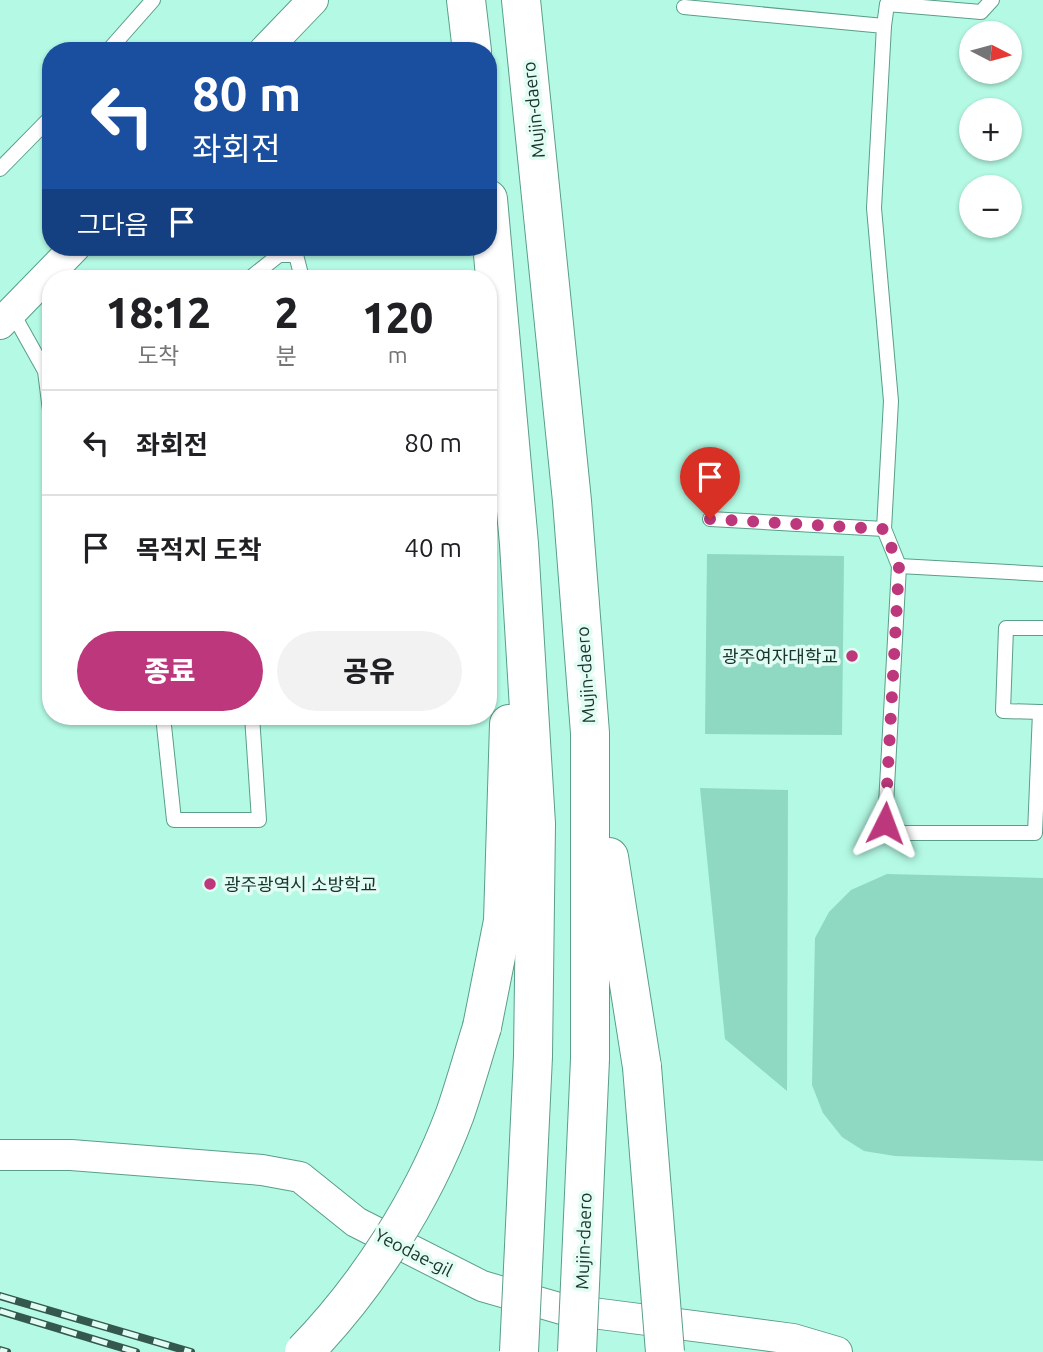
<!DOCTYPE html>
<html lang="ko">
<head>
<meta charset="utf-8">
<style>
  body { margin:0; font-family:Ubuntu,"Noto Sans KR",sans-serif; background:#f2f2f2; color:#202124; height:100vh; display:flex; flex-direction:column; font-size:26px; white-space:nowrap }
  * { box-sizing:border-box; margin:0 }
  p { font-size:23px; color:#757577 }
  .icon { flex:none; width:38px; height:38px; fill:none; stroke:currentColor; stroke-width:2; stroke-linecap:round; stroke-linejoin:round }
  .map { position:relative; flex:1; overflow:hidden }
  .sheet { position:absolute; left:42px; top:270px; width:455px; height:455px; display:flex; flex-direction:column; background:#fff; border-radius:28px; box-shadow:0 2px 5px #0004 }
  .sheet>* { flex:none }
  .top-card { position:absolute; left:42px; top:42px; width:455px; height:214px; border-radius:28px; box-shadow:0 2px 5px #0004; background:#1a4fa0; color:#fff; overflow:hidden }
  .needle { width:46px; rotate:96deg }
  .fabs { position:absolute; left:959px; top:21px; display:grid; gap:14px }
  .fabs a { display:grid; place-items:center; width:63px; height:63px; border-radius:50%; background:#fff; box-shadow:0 2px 5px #0004; font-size:35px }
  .pin { position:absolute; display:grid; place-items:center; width:60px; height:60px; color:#fff; margin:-72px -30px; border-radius:50% 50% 50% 0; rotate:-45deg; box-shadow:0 0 7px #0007 }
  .pin .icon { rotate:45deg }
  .me { position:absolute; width:77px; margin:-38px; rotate:3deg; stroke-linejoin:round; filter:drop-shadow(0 0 5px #0008) }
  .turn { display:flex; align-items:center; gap:24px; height:147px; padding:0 35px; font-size:32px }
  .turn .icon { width:91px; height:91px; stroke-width:2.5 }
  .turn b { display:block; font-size:49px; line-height:60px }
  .then { display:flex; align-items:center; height:66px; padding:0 35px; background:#0003; gap:14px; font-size:26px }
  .eta { display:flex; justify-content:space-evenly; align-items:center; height:119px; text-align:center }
  .eta b { font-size:42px; font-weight:800; line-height:49px }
  .action { display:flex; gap:14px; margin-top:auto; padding:14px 35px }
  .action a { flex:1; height:80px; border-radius:42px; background:#bc377b; color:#fff; font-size:28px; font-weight:800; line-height:80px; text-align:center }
  .action a+a { background:#f2f2f2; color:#202124 }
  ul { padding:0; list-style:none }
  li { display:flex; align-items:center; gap:21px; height:105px; padding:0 35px; border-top:2px solid #e0e0e0 }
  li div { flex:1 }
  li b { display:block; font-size:26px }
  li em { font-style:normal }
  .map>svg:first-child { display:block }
  .green { fill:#8fd8c2 }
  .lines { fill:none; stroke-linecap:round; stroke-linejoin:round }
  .service-casing { stroke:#5a9e8a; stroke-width:16 }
  .minor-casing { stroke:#5a9e8a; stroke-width:32 }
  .trunk-casing { stroke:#5a9e8a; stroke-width:40 }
  .service { stroke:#fff; stroke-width:14 }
  .minor { stroke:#fff; stroke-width:30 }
  .trunk { stroke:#fff; stroke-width:38 }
  .rail-casing { stroke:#34584d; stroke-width:8 }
  .rail { stroke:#e1fcf3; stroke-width:5; stroke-dasharray:16; stroke-linecap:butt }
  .trunk-bridge-casing { stroke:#5a9e8a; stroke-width:40; stroke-linecap:butt }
  .trunk-bridge { stroke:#fff; stroke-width:38 }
  .route { stroke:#bc377b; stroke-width:12; stroke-dasharray:0 21.6 }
  .poi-dot { fill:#bc377b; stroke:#e1fcf3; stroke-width:2.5 }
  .labels { text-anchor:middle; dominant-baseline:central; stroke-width:7; stroke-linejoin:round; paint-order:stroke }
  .street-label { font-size:18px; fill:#18342c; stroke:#e1fcf3 }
  .poi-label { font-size:18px; fill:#18342c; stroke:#e1fcf3; text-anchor:end }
</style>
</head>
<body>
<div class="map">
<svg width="1043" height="1352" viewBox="0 0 1043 1352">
  <rect width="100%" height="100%" fill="#b3f9e3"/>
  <g class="green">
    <path d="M707 554 844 556 842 735 705 734Z"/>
    <path d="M700 788 788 790 787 1091 725 1039Z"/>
    <path d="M887 874 1043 878V1161L895 1156 864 1151 842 1137 823 1113 812 1085 815 938 829 912 851 890Z"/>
  </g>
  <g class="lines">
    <g class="service-casing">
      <g id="service">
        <path d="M684 7 884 26 874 208 891 401 884 529 899 566 885 823 903 833H1035L1040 712H1043"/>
        <path d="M884 26 887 4 981 12 992 0"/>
        <path d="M108 51 153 0"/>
        <path d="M0 169 51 117"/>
        <path d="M250 278 279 255H296L302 278"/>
        <path d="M12 312 45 371 51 418"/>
        <path d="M710 519 884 529"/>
        <path d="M899 566 1043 574"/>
        <path d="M1040 712 1003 711 1006 628H1043"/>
        <path d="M163 716 174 820H259L252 716"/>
      </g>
    </g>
    <g class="minor-casing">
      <g id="minor">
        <path d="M264 51 313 0"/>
        <path d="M0 324 75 247"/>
        <path d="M0 1155H71L262 1170 300 1177 356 1222 482 1286 562 1309 793 1339 837 1352"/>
      </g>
    </g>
    <g class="trunk-casing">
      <g id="trunk">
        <path d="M466 0 472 51"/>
        <path d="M521 0 572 501 590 733V1059"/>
        <path d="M488 199 519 544 536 824 533 1056"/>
        <path d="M609 857 642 1067"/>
        <path d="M482 1027 503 921 509 724"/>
      </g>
    </g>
    <use href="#service" class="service"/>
    <use href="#minor" class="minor"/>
    <use href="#trunk" class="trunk"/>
    <g class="rail-casing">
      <g id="rail">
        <path d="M0 1296 191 1352"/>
        <path d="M0 1311 136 1352"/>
        <path d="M0 1350 7 1352"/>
      </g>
    </g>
    <use href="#rail" class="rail"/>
    <g class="trunk-bridge-casing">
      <g id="trunk-bridge">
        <path d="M642 1067 665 1352"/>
        <path d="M304 1352C368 1286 423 1200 455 1114 465 1085 473 1056 482 1027"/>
        <path d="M519 1352 533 1056"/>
        <path d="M577 1352 590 1059"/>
      </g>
    </g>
    <use href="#trunk-bridge" class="trunk-bridge"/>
  </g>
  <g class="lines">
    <path class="route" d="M710 519 884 529 899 566 885 823"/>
  </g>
  <g class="poi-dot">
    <circle cx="852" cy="656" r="7"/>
    <circle cx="210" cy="884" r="7"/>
  </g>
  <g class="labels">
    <g class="street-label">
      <text transform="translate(533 110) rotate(-96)">Mujin-daero</text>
      <text transform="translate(585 675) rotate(-94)">Mujin-daero</text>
      <text transform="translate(583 1241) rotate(-88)">Mujin-daero</text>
      <text transform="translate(414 1252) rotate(27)">Yeodae-gil</text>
    </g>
    <g class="poi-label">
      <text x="838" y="656">광주여자대학교</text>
      <text x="224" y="884" text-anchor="start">광주광역시 소방학교</text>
    </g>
  </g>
</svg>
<div class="fabs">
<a><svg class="needle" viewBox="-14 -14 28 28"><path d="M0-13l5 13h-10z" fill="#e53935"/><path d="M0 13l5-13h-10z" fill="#757577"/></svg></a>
<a>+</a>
<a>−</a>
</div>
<div class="pin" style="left:710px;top:519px;background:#d93025"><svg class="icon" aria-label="arrive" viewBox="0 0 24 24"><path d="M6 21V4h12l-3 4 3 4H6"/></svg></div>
<svg class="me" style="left:885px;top:823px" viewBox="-20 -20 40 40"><path d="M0-17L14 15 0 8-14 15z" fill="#bc377b" stroke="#fff" stroke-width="4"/></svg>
<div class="top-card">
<div class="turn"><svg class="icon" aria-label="left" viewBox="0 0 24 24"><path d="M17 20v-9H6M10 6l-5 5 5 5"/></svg><div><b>80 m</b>좌회전</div></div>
<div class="then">그다음<svg class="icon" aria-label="arrive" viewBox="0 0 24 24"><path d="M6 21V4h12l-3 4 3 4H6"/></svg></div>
</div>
<section class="sheet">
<div class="eta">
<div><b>18:12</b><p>도착</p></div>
<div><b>2</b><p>분</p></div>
<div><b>120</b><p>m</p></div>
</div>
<ul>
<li><svg class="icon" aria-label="left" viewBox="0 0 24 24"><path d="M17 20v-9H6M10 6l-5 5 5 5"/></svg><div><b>좌회전</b></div><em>80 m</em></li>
<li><svg class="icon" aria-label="arrive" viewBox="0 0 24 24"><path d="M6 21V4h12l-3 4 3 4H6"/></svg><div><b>목적지 도착</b></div><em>40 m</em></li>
</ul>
<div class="action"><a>종료</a><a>공유</a></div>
</section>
</div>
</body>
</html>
